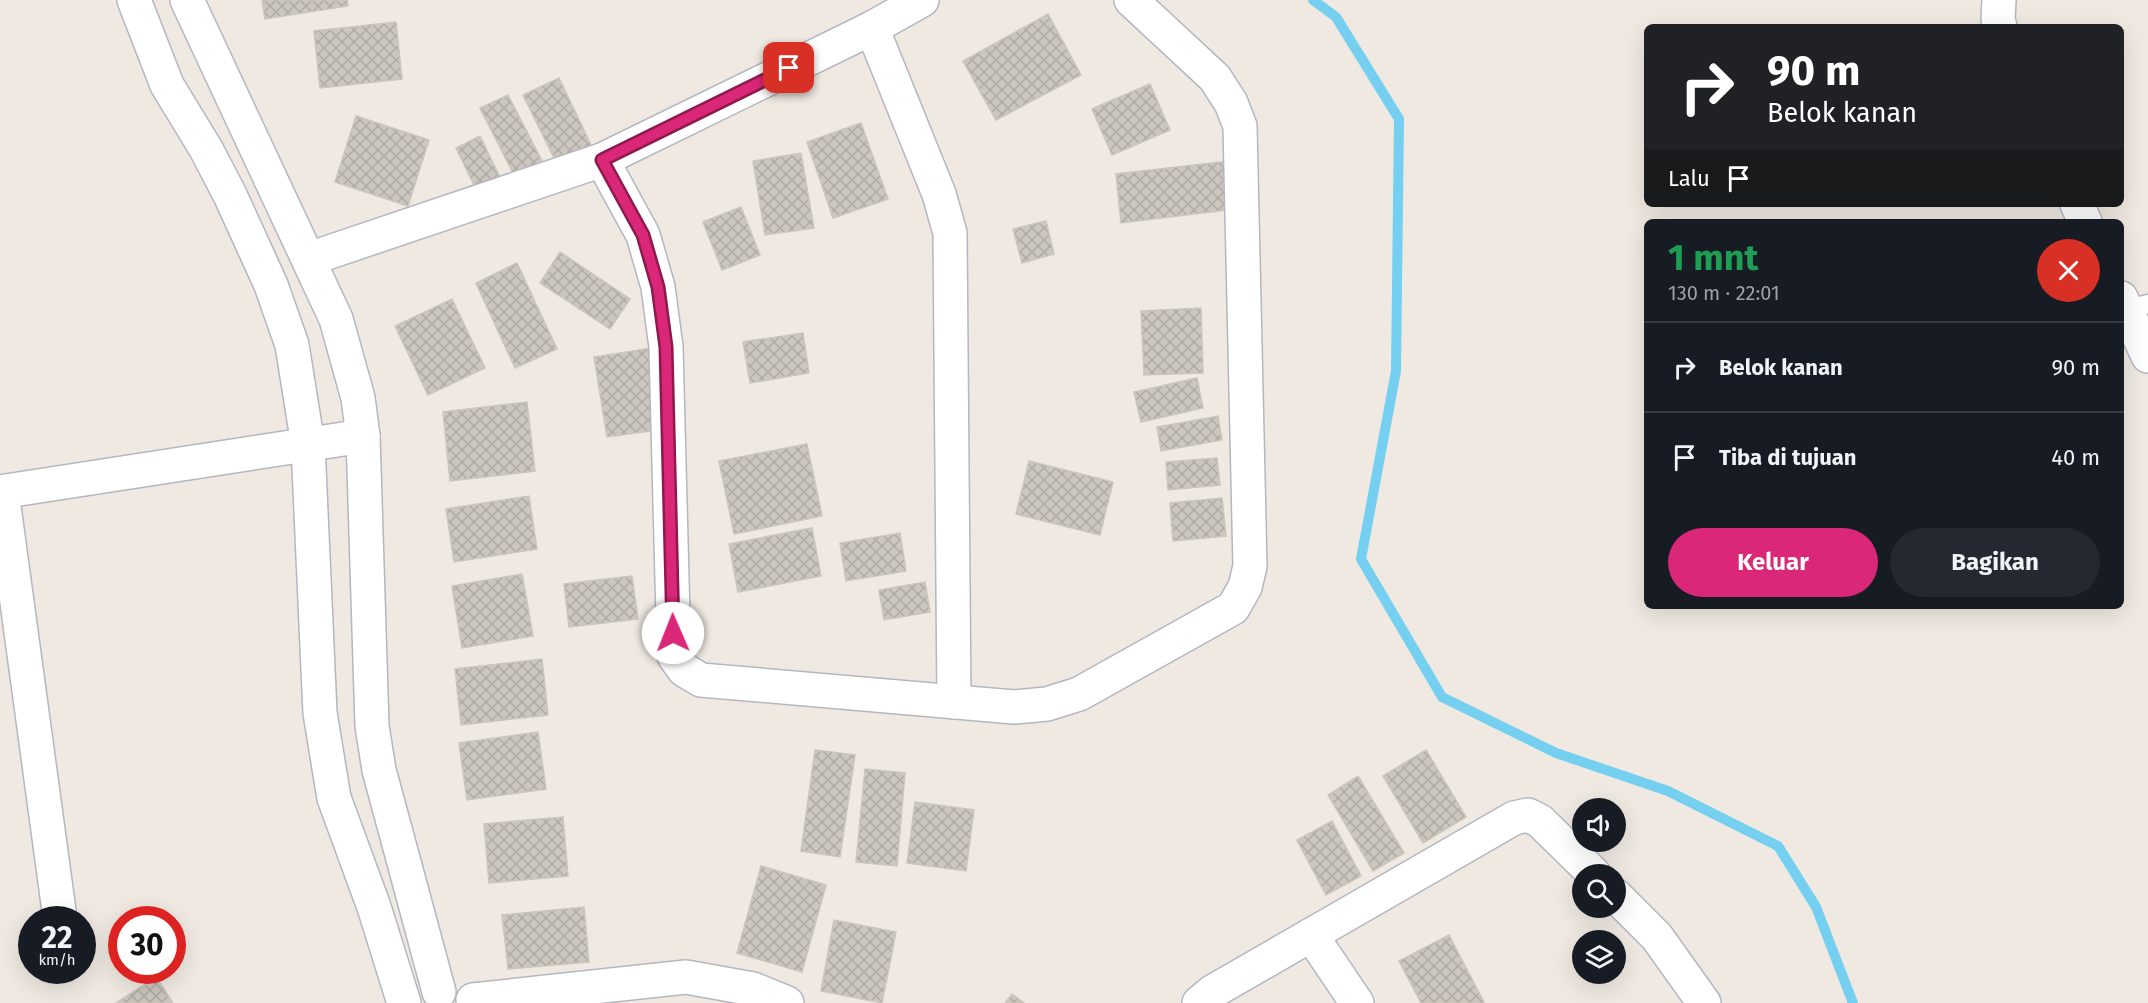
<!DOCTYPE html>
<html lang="id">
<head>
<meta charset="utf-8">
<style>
  body { margin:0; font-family:"Fira Sans",sans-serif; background:#242831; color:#f1f3f6; height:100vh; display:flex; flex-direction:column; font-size:22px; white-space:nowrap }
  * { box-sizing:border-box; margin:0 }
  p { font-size:20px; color:#9ea1a6 }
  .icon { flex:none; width:33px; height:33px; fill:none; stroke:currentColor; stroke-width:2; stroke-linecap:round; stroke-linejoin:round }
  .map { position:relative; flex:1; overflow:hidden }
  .panel { position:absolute; left:1644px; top:219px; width:480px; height:390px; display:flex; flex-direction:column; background:#171b24; border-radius:9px; box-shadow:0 6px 24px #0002 }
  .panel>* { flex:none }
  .banner { position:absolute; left:1644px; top:24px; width:480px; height:183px; border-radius:9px; box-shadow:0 6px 24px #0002; background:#202124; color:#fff; overflow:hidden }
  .tools { position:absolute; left:1572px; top:798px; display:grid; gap:12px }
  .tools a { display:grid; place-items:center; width:54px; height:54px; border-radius:50%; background:#171b24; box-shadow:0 6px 24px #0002; font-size:30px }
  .speed { position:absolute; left:18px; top:906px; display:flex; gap:12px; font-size:30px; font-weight:700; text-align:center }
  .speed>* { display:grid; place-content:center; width:78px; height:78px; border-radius:50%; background:#171b24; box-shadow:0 6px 24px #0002; line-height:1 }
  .speed small { font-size:15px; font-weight:400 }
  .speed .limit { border:9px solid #d22; background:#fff; color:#111 }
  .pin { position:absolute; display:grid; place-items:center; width:51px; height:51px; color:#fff; margin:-26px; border-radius:12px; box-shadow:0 3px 9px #0006 }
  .me { position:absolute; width:66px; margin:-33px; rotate:359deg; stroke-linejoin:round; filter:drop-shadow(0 0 4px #0008) }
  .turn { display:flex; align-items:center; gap:21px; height:126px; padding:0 24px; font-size:27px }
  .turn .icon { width:78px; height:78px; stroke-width:2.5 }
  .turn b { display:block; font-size:42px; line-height:51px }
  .then { display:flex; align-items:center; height:57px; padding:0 24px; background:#0003; gap:12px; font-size:22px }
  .round { display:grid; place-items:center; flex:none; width:63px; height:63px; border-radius:32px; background:#242831 }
  .overview { display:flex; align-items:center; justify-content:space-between; height:102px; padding:0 24px }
  h1 { font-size:36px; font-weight:700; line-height:45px; color:#1e9e55 }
  .button { display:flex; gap:12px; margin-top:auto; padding:12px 24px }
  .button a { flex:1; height:69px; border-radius:36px; background:#db2777; color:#fff; font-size:24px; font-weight:700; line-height:69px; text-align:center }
  .button a+a { background:#242831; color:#f1f3f6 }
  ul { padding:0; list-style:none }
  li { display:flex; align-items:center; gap:18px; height:90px; padding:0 24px; border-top:2px solid #363941 }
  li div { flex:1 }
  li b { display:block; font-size:22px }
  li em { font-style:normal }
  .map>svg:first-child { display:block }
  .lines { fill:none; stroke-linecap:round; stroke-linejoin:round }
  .stream { stroke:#75cff0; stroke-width:10 }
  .building { fill:url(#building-cross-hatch); stroke:#cbc5ba; stroke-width:1.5 }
  .lane-casing { stroke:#b4b7c1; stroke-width:21 }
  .street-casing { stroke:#b4b7c1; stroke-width:36 }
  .secondary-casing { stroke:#b4b7c1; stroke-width:36 }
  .lane { stroke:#fff; stroke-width:18 }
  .street { stroke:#fff; stroke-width:33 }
  .secondary { stroke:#fff; stroke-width:33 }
  .route-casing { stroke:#8e194d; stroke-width:15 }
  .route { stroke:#db2777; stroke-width:10 }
</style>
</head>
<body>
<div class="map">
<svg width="2148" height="1003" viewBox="0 0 2148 1003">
  <defs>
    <pattern id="building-cross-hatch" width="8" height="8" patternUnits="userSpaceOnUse" patternTransform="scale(1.5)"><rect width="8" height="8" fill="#cbc7bf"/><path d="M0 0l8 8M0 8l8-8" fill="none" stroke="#afaba4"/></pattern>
  </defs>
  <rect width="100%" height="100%" fill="#efe9e1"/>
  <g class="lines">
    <path class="stream" d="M1313 0 1336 17 1399 119 1396 371 1361 559 1442 697 1556 753 1668 791 1778 846 1816 907 1853 1003"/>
  </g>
  <g class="building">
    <path d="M262 0H347L348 6 265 19Z"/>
    <path d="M1048 14 1081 75 996 120 963 61Z"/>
    <path d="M396 22 402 79 320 88 314 31Z"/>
    <path d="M559 78 591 145 556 162 523 95Z"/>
    <path d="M1150 84 1170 130 1112 155 1092 109Z"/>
    <path d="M508 95 542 161 514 175 480 108Z"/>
    <path d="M356 116 429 140 408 206 335 182Z"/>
    <path d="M861 123 888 199 833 218 807 142Z"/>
    <path d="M480 136 502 182 478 193 456 148Z"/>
    <path d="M801 153 814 228 765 235 753 161Z"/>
    <path d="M1229 161 1235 209 1121 223 1116 174Z"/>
    <path d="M741 207 760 255 722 270 703 222Z"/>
    <path d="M1046 221 1054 254 1022 263 1013 229Z"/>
    <path d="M560 252 630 299 610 329 540 283Z"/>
    <path d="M517 263 557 349 515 368 476 283Z"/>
    <path d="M452 299 485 368 428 395 395 326Z"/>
    <path d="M1201 308 1203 373 1144 375 1141 311Z"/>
    <path d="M803 333 809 373 750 383 743 342Z"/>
    <path d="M651 348 664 429 607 437 594 357Z"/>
    <path d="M1197 378 1203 408 1141 422 1134 392Z"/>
    <path d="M527 402 535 471 450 481 443 412Z"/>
    <path d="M1218 416 1222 440 1161 451 1157 427Z"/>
    <path d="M807 444 822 516 734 534 719 461Z"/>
    <path d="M1217 458 1220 485 1168 490 1166 462Z"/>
    <path d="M1029 461 1113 482 1100 535 1016 514Z"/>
    <path d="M529 496 537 549 454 562 446 509Z"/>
    <path d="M1222 498 1226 536 1173 541 1170 503Z"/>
    <path d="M812 528 821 576 738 592 729 544Z"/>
    <path d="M900 533 906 571 846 581 840 543Z"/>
    <path d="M522 574 533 636 462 648 452 586Z"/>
    <path d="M632 576 638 619 569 627 564 584Z"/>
    <path d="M925 582 930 612 884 620 879 590Z"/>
    <path d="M542 659 548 715 461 725 455 669Z"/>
    <path d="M538 732 546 789 467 800 459 743Z"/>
    <path d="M815 750 855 755 840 857 801 851Z"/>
    <path d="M1426 750 1466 817 1423 843 1383 776Z"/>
    <path d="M865 769 905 773 897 866 856 862Z"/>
    <path d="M1358 776 1404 853 1373 871 1328 795Z"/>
    <path d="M915 802 974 810 966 871 907 863Z"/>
    <path d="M563 817 568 876 489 883 484 824Z"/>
    <path d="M1332 821 1361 876 1326 895 1297 840Z"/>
    <path d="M761 866 826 885 802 972 737 953Z"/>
    <path d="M584 907 589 962 508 969 502 915Z"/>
    <path d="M834 920 896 932 882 1003 821 991Z"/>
    <path d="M1449 935 1484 1002 1483 1003H1421L1399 961Z"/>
    <path d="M156 977 173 1003H116Z"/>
    <path d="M1012 994 1024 1003H1005Z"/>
  </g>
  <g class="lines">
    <g class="lane-casing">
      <path id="lane" d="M2126 309 2148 304"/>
    </g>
    <g class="street-casing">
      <g id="street">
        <path d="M1999 0 1998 19 2000 27"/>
        <path d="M872 28 939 194 950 233 954 702"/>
        <path d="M602 160 643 235 658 287 666 347 674 656 684 670 701 680 1014 707 1047 704 1079 694 1233 608 1245 587 1250 566 1240 126 1231 103 1215 78 1131 0"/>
        <path d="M2077 204 2085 222"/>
        <path d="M309 259 602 160 872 28 922 0"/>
        <path d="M2121 298 2148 356"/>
        <path d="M0 492 363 436"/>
        <path d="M2 492 59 911"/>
        <path d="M1616 896 1657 937 1704 1003"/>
        <path d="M1199 1003 1212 992 1311 935"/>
        <path d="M1357 1003 1311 935 1514 818 1528 815 1540 821 1594 874"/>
      </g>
    </g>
    <g class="secondary-casing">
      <g id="secondary">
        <path d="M134 0 167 85 206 149 230 195 271 285 292 345 308 445 320 713 334 798 374 907 404 1003"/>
        <path d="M187 0 336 319 358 398 363 436 372 726 379 770 439 992"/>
        <path d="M473 1000 686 977 753 989 787 1003"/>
      </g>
    </g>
    <use href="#lane" class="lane"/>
    <use href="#street" class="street"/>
    <use href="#secondary" class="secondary"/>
  </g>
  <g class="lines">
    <g class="route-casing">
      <path id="route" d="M673 633 666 347 658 287 643 235 602 160 789 68"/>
    </g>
    <use href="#route" class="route"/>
  </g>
</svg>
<div class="tools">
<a><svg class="icon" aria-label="sound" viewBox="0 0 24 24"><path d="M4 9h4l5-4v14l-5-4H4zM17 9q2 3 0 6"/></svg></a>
<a><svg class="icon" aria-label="search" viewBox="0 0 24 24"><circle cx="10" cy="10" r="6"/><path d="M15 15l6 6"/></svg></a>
<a><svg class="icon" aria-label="layers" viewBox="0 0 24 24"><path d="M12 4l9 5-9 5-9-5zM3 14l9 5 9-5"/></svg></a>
</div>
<div class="speed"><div>22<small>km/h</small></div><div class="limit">30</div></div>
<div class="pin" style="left:789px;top:68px;background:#d93025"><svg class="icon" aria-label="arrive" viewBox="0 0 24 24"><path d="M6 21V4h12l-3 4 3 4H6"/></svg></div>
<svg class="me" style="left:673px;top:633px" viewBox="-20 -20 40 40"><circle r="19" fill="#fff"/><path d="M0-13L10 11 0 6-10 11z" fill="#db2777"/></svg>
<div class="banner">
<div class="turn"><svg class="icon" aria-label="right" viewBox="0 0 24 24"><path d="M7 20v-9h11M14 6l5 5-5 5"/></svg><div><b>90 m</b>Belok kanan</div></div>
<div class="then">Lalu<svg class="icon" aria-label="arrive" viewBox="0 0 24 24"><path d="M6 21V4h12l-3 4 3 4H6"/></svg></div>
</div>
<section class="panel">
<div class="overview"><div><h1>1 mnt</h1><p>130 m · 22:01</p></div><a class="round" style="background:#d93025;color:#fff"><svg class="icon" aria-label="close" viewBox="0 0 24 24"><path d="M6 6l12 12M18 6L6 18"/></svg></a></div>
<ul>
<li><svg class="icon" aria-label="right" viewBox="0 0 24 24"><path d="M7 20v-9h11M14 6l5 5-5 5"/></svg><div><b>Belok kanan</b></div><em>90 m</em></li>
<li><svg class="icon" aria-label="arrive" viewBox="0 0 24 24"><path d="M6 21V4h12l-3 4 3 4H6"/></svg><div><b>Tiba di tujuan</b></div><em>40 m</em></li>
</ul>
<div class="button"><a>Keluar</a><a>Bagikan</a></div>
</section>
</div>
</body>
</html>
